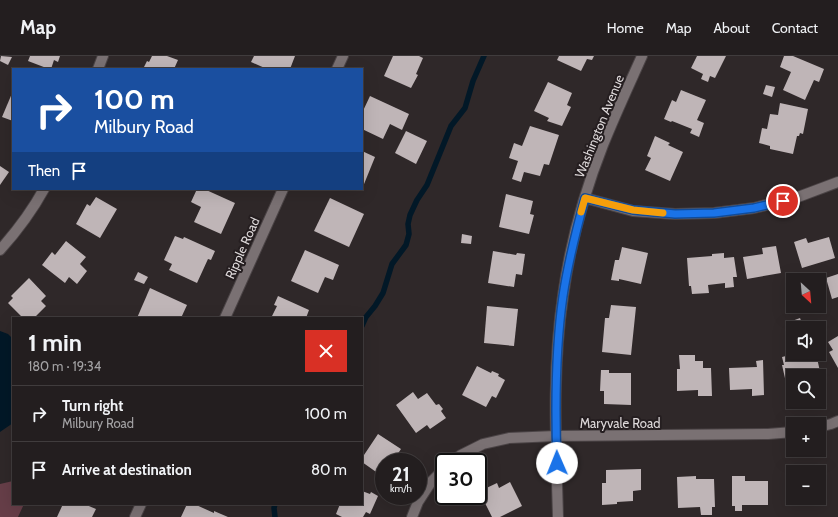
<!DOCTYPE html>
<html lang="en">
<head>
<meta charset="utf-8">
<style>
  body { margin:0; font-family:Cabin,sans-serif; background:#2b2728; color:#f1f3f6; height:100vh; display:flex; flex-direction:column; font-size:15px; white-space:nowrap }
  * { box-sizing:border-box; margin:0 }
  p { font-size:13px; color:#a3a2a4 }
  .icon { flex:none; width:22px; height:22px; fill:none; stroke:currentColor; stroke-width:2; stroke-linecap:round; stroke-linejoin:round }
  .map { position:relative; flex:1; overflow:hidden }
  .details { position:absolute; left:12px; top:261px; width:351px; height:188px; display:flex; flex-direction:column; background:#231e1f; border-radius:0px; box-shadow:0 4px 16px #0002,0 0 0 1px #403c3d }
  .details>* { flex:none }
  .guide { position:absolute; left:12px; top:12px; width:351px; height:122px; border-radius:0px; box-shadow:0 4px 16px #0002,0 0 0 1px #403c3d; background:#1a4fa0; color:#fff; overflow:hidden }
  .needle { width:26px; rotate:154deg }
  .buttons { position:absolute; left:786px; top:217px; display:grid; gap:8px }
  .buttons a { display:grid; place-items:center; width:40px; height:40px; border-radius:0px; background:#231e1f; box-shadow:0 4px 16px #0002,0 0 0 1px #403c3d; font-size:20px }
  .speed { position:absolute; left:375px; top:397px; display:flex; gap:8px; font-size:20px; font-weight:700; text-align:center }
  .speed>* { display:grid; place-content:center; width:52px; height:52px; border-radius:50%; background:#231e1f; box-shadow:0 4px 16px #0002,0 0 0 1px #403c3d; line-height:1 }
  .speed small { font-size:10px; font-weight:400 }
  .speed .limit { border:2px solid #111; border-radius:6px; background:#fff; color:#111 }
  .pin { position:absolute; display:grid; place-items:center; width:34px; height:34px; color:#fff; margin:-17px; border:2px solid #fff; border-radius:50%; box-shadow:0 1px 4px #0007 }
  .me { position:absolute; width:44px; margin:-22px; rotate:359deg; stroke-linejoin:round; filter:drop-shadow(0 0 3px #0008) }
  .turn { display:flex; align-items:center; gap:14px; height:84px; padding:0 16px; font-size:18px }
  .turn .icon { width:52px; height:52px; stroke-width:2.5 }
  .turn b { display:block; font-size:28px; line-height:34px }
  .then { display:flex; align-items:center; height:38px; padding:0 16px; background:#0003; gap:8px; font-size:15px }
  .round { display:grid; place-items:center; flex:none; width:42px; height:42px; border-radius:0px; background:#2b2728 }
  .headline { display:flex; align-items:center; justify-content:space-between; height:68px; padding:0 16px }
  h1 { font-size:24px; font-weight:800; line-height:30px }
  ul { padding:0; list-style:none }
  li { display:flex; align-items:center; gap:12px; height:56px; padding:0 16px; border-top:1px solid #403c3d }
  li div { flex:1 }
  li b { display:block; font-size:15px }
  li em { font-style:normal }
  header { display:flex; align-items:center; gap:24px; box-sizing:border-box; height:56px; padding:0 20px; background:#231e1f; border-bottom:1px solid #403c3d }
  header strong { font-size:19px }
  nav { display:flex; gap:22px; margin-inline-start:auto; font-size:14px }
  .map>svg:first-child { display:block }
  .green { fill:#663e48 }
  .water { fill:#021827 }
  .lines { fill:none; stroke-linecap:round; stroke-linejoin:round }
  .stream { stroke:#021827; stroke-width:5.5 }
  .building { fill:#bfb5b7 }
  .minor-casing { stroke:#4b4446; stroke-width:12 }
  .minor { stroke:#7a7173; stroke-width:10 }
  .route-casing { stroke:#114b97; stroke-width:10 }
  .route { stroke:#1a73e8; stroke-width:7 }
  .slow { stroke:#f59e0b; stroke-width:7 }
  .labels { text-anchor:middle; dominant-baseline:central; stroke-width:4; stroke-linejoin:round; paint-order:stroke }
  .street-label { font-size:13px; fill:#ded9da; stroke:#251e20 }
</style>
</head>
<body>
<header>
<strong>Map</strong>
<nav><a>Home</a><a>Map</a><a>About</a><a>Contact</a></nav>
</header>
<div class="map">
<svg width="838" height="461" viewBox="0 0 838 461">
  <rect width="100%" height="100%" fill="#2f2829"/>
  <path class="green" d="M13 425V448H24L18 461H0V428Z"/>
  <path class="water" d="M0 275 8 278 13 283V367L0 376Z"/>
  <g class="lines">
    <g class="stream">
      <path d="M362 270 366 261 375 250 383 237 392 208 406 189 409 178 408 168 410 159 417 144 427 129 451 70 465 52 473 25 484 0"/>
      <path d="M275 461 274 452 275 448"/>
    </g>
  </g>
  <g class="building">
    <path d="M1 0 12 1 8 9 0 5Z"/>
    <path d="M30 0H60L58 6 54 4 51 13H49L28 5Z"/>
    <path d="M152 0H167L178 4 174 13H143L147 5 149 6Z"/>
    <path d="M254 0H295L290 13H267L251 6Z"/>
    <path d="M393 0H419L423 2 416 18 418 19 411 32 384 20Z"/>
    <path d="M559 0H594L592 4 587 3 581 15 557 4Z"/>
    <path d="M697 0H726L715 22 710 20 708 26 701 23 703 18 691 12Z"/>
    <path d="M784 0H793L824 13 819 26 814 24 805 44 783 34 791 16 780 11Z"/>
    <path d="M548 26 572 37 567 49 571 51 562 70 547 65 549 62 534 55Z"/>
    <path d="M766 29 775 31 772 41 763 38Z"/>
    <path d="M681 34 706 44 697 64 704 67 699 81 690 77 692 73 672 65 671 66 664 63 672 44 676 46Z"/>
    <path d="M13 35V65L2 61Z"/>
    <path d="M370 40 409 58 402 74 390 68 383 83 362 73V57Z"/>
    <path d="M780 47 808 53 803 78 800 77 799 80H797L793 98 770 93V90L759 87 762 72 767 73 770 58 778 59Z"/>
    <path d="M530 70 559 79 549 109 544 108 540 120 524 116 521 126 512 123 518 105 509 102 514 87 522 90Z"/>
    <path d="M406 75 427 85 416 108 395 97Z"/>
    <path d="M655 80 670 87 668 89 683 96 670 125 645 114 651 102 647 100Z"/>
    <path d="M362 95 375 101 362 133Z"/>
    <path d="M0 110 9 116 0 129Z"/>
    <path d="M197 133H204L235 147 221 178 194 166 201 151 191 146Z"/>
    <path d="M506 138 533 145 530 158 534 159 529 178 499 171Z"/>
    <path d="M96 141 117 153 100 182 76 168 87 148 90 150Z"/>
    <path d="M330 142 364 158 349 191 314 175Z"/>
    <path d="M462 178 472 180 471 188 461 187Z"/>
    <path d="M175 180 183 183 184 181 215 195 211 204 208 203 197 227 169 214 172 208 164 204Z"/>
    <path d="M829 181 835 202 802 212 794 186 806 182 808 187Z"/>
    <path d="M66 185 86 201 80 208 87 215 77 228 69 221 65 227 42 209 52 196 55 199Z"/>
    <path d="M776 190 781 217 747 223 743 201 763 198 762 192Z"/>
    <path d="M622 191 648 197 641 228 619 223V225L611 224 615 204H619Z"/>
    <path d="M305 194 339 209 333 224 325 221 318 237 291 225Z"/>
    <path d="M493 195 516 199 517 197 525 198 522 219 516 218 514 231 488 227Z"/>
    <path d="M724 197V202L734 201 737 221H733L734 231 725 232V227L708 229 709 237 692 238 691 230H689L687 202 712 200V198Z"/>
    <path d="M138 216 148 221 144 228 134 224Z"/>
    <path d="M838 218V241L832 243 826 222Z"/>
    <path d="M29 222 46 240 41 245 46 250 34 262H23L8 247 13 242 11 240Z"/>
    <path d="M150 232 187 249 181 262H137Z"/>
    <path d="M278 240 309 254 306 262H271L277 250 274 249Z"/>
    <path d="M611 249 636 251 631 299 602 296 605 262H609Z"/>
    <path d="M487 250 518 253 514 290 484 287Z"/>
    <path d="M800 262 803 270 794 272 792 265Z"/>
    <path d="M838 280V312L829 296 833 294 828 286Z"/>
    <path d="M794 298H799L801 305 817 302 823 329 819 330V320H793V330L787 331 782 309H784L782 301Z"/>
    <path d="M679 299H695V305H703V312H711L712 340H698V334L677 335V313H680Z"/>
    <path d="M763 304 764 339 752 340V333L730 334 729 312 757 311 756 305Z"/>
    <path d="M477 310 491 317 492 315 499 318 498 320 505 324 496 342 492 340 486 351 462 339Z"/>
    <path d="M601 314H609V317H631V349L604 348V335H600Z"/>
    <path d="M413 336 418 343 427 337 436 349 439 348 443 353 441 355 446 362 430 373 427 369 416 377 396 349Z"/>
    <path d="M378 378 401 393 393 405 395 406H384V423L378 419 379 418 362 406V402Z"/>
    <path d="M641 413V434L633 435V445L617 446V448L602 449V427H606V414Z"/>
    <path d="M820 414 821 423H819V416H811V415Z"/>
    <path d="M696 420V423H714L715 451H712V459H701L700 451 678 452 677 421Z"/>
    <path d="M732 420H745V425H768V449H742V455H735V450H732Z"/>
    <path d="M793 422V442H819V425H820L823 445 791 450 787 423Z"/>
    <path d="M510 426 522 450 500 461H492L483 443 481 444 478 436 497 427 499 432Z"/>
    <path d="M362 435 370 438 371 436 378 440 370 458 366 456 363 461H342L336 458 340 448H362Z"/>
    <path d="M63 448H84L96 453 92 461H57Z"/>
    <path d="M187 448H194L214 457V455L228 461H181Z"/>
  </g>
  <g class="lines">
    <g class="minor-casing">
      <g id="minor">
        <path d="M98 13 103 0"/>
        <path d="M337 13 343 0"/>
        <path d="M585 142 633 155 675 158 714 157 754 152 798 141 838 126"/>
        <path d="M0 194C17 175 32 155 44 133"/>
        <path d="M225 262 283 133"/>
        <path d="M819 371 831 368 838 365"/>
        <path d="M452 406 461 399 483 388 509 382 556 380 768 378 793 376"/>
        <path d="M135 461 141 448"/>
        <path d="M412 461 418 446 431 426 444 413"/>
        <path d="M558 461C556 388 552 313 563 240 570 189 584 137 603 89 615 59 629 29 642 0"/>
      </g>
    </g>
    <use href="#minor" class="minor"/>
  </g>
  <g class="lines">
    <g class="route-casing">
      <path id="route" d="M557 407C555 352 555 295 563 240 568 207 576 175 585 142L633 154 675 158 714 157 754 152 783 145"/>
    </g>
    <use href="#route" class="route"/>
    <path class="slow" d="M581 156 585 142 633 154 663 157"/>
  </g>
  <g class="labels">
    <g class="street-label">
      <text transform="translate(599 70) rotate(-68)">Washington Avenue</text>
      <text transform="translate(242 192) rotate(-66)">Ripple Road</text>
      <text x="620" y="367">Maryvale Road</text>
    </g>
  </g>
</svg>
<div class="buttons">
<a><svg class="needle" viewBox="-14 -14 28 28"><path d="M0-13l5 13h-10z" fill="#e53935"/><path d="M0 13l5-13h-10z" fill="#a3a2a4"/></svg></a>
<a><svg class="icon" aria-label="sound" viewBox="0 0 24 24"><path d="M4 9h4l5-4v14l-5-4H4zM17 9q2 3 0 6"/></svg></a>
<a><svg class="icon" aria-label="search" viewBox="0 0 24 24"><circle cx="10" cy="10" r="6"/><path d="M15 15l6 6"/></svg></a>
<a>+</a>
<a>−</a>
</div>
<div class="speed"><div>21<small>km/h</small></div><div class="limit">30</div></div>
<div class="pin" style="left:783px;top:145px;background:#d93025"><svg class="icon" aria-label="arrive" viewBox="0 0 24 24"><path d="M6 21V4h12l-3 4 3 4H6"/></svg></div>
<svg class="me" style="left:557px;top:407px" viewBox="-20 -20 40 40"><circle r="19" fill="#fff"/><path d="M0-13L10 11 0 6-10 11z" fill="#1a73e8"/></svg>
<div class="guide">
<div class="turn"><svg class="icon" aria-label="right" viewBox="0 0 24 24"><path d="M7 20v-9h11M14 6l5 5-5 5"/></svg><div><b>100 m</b>Milbury Road</div></div>
<div class="then">Then<svg class="icon" aria-label="arrive" viewBox="0 0 24 24"><path d="M6 21V4h12l-3 4 3 4H6"/></svg></div>
</div>
<section class="details">
<div class="headline"><div><h1>1 min</h1><p>180 m · 19:34</p></div><a class="round" style="background:#d93025;color:#fff"><svg class="icon" aria-label="close" viewBox="0 0 24 24"><path d="M6 6l12 12M18 6L6 18"/></svg></a></div>
<ul>
<li><svg class="icon" aria-label="right" viewBox="0 0 24 24"><path d="M7 20v-9h11M14 6l5 5-5 5"/></svg><div><b>Turn right</b><p>Milbury Road</p></div><em>100 m</em></li>
<li><svg class="icon" aria-label="arrive" viewBox="0 0 24 24"><path d="M6 21V4h12l-3 4 3 4H6"/></svg><div><b>Arrive at destination</b></div><em>80 m</em></li>
</ul>
</section>
</div>
</body>
</html>
